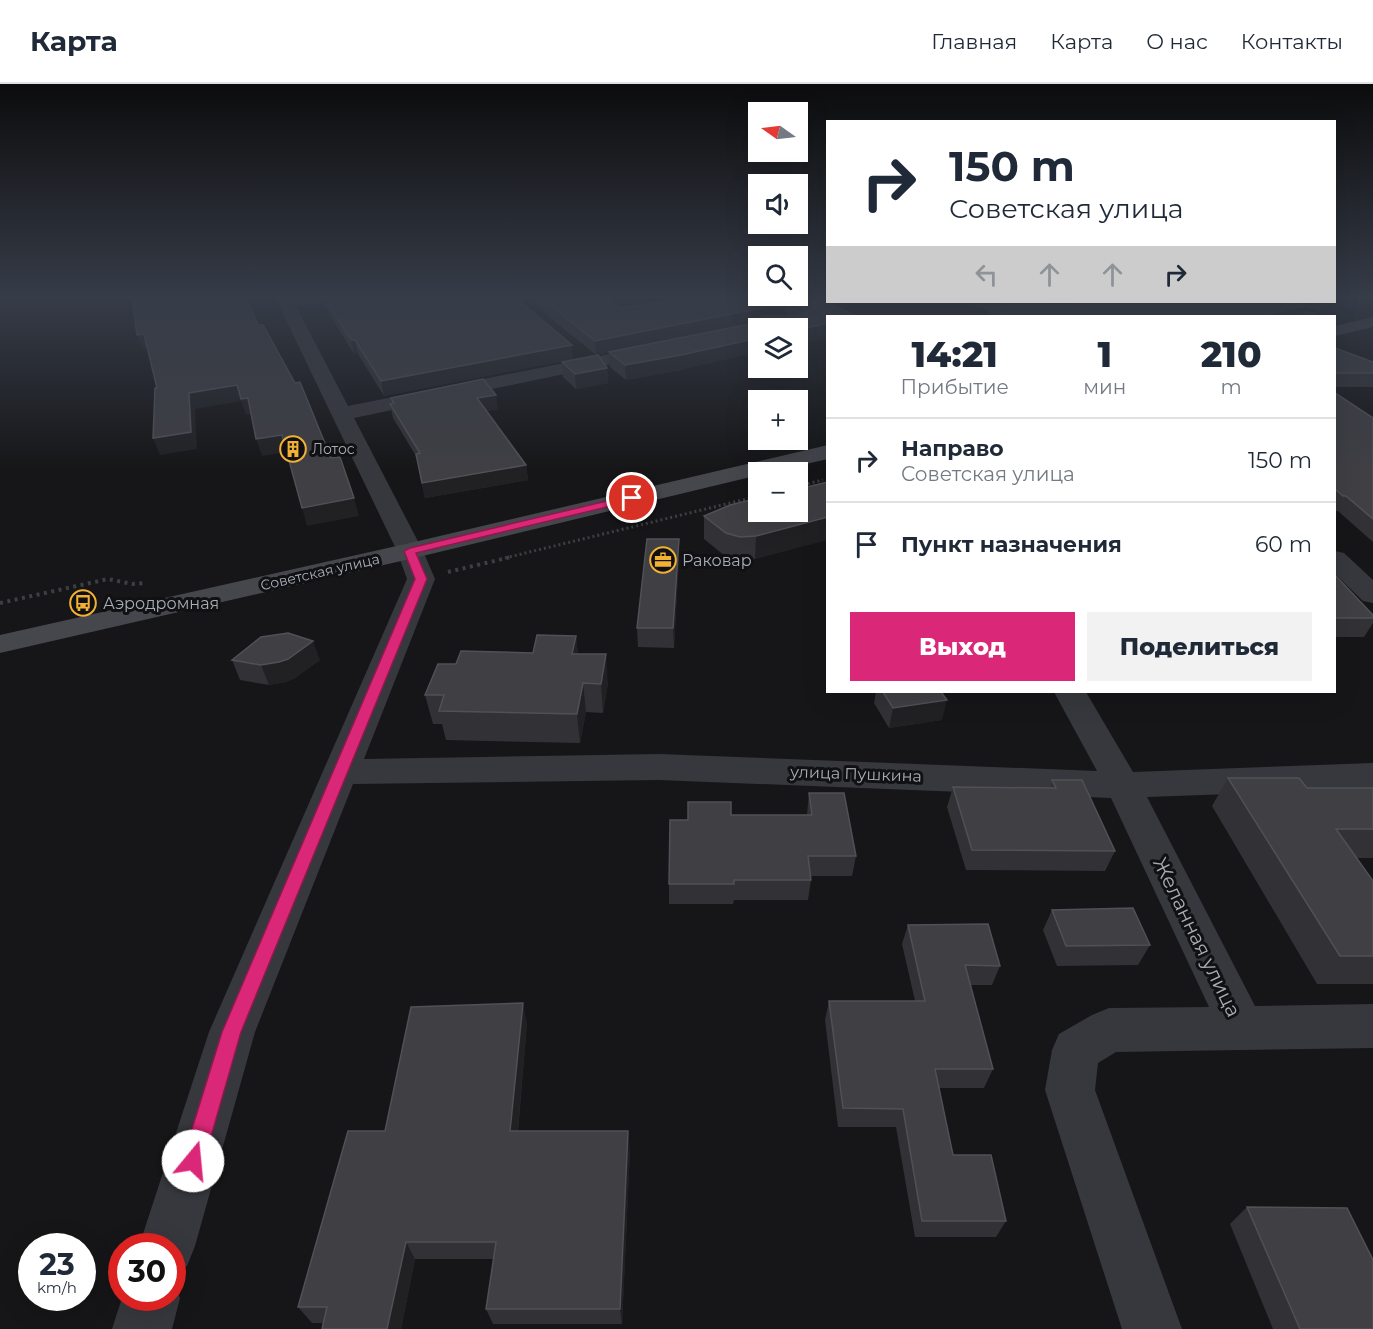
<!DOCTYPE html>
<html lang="ru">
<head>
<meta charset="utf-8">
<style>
  body { margin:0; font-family:Montserrat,sans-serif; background:#f2f2f3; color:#1f2937; height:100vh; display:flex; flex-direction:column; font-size:22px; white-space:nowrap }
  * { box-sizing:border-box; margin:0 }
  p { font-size:20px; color:#747a83 }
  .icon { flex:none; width:33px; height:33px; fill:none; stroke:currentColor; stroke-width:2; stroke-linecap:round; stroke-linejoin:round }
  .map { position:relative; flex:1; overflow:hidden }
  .side { position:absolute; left:826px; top:231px; width:510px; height:378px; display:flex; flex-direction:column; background:#fff; border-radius:0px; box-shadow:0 6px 24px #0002 }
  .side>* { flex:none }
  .guide { position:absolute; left:826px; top:36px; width:510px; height:183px; border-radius:0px; box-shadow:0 6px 24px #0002; background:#fff; color:#1f2937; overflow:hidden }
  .needle { width:39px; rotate:284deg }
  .tools { position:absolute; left:748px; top:18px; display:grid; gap:12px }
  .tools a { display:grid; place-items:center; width:60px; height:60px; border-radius:0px; background:#fff; box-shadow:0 6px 24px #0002; font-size:30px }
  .speed { position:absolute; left:18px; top:1149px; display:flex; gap:12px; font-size:30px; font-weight:700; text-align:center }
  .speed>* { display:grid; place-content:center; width:78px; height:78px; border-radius:50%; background:#fff; box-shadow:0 6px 24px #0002; line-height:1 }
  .speed small { font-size:15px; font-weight:400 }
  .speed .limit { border:9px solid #d22; background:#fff; color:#111 }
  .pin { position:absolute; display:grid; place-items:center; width:51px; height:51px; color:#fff; margin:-26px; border:3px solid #fff; border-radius:50%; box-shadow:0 2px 6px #0007 }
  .me { position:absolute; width:66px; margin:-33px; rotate:17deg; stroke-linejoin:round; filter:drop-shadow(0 0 4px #0008) }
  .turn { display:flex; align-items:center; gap:21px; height:126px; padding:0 24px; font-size:27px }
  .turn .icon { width:78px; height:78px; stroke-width:2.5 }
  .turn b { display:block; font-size:42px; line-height:51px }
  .lanes { display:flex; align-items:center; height:57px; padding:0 24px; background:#0003; justify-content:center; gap:30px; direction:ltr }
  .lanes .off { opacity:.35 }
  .eta { display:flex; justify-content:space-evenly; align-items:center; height:102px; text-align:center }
  .eta b { font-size:36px; font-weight:800; line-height:42px }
  .button { display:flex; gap:12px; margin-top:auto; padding:12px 24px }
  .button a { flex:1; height:69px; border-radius:0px; background:#db2777; color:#fff; font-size:24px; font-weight:800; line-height:69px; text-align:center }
  .button a+a { background:#f2f2f3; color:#1f2937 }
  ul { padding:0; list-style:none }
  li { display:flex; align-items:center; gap:18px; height:84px; padding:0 24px; border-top:2px solid #e0e1e3 }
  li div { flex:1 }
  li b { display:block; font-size:22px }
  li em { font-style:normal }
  header { display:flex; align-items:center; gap:36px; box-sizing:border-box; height:84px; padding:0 30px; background:#fff; border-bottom:2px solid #e0e1e3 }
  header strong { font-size:28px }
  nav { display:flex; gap:33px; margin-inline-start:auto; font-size:21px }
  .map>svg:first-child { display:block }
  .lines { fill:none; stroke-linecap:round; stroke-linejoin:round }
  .path-far1 { stroke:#3d3f44; stroke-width:3; stroke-dasharray:2 3; stroke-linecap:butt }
  .path { stroke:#3d3f44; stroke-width:4; stroke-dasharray:3 4.5; stroke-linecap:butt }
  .minor { fill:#37383d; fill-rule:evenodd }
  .secondary { fill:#45474d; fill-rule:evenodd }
  .wall { fill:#323236 }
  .shaded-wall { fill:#212124 }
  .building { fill:#3f3f44; stroke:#4f5156; stroke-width:1.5 }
  .route { fill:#db2777; stroke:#8e194d; stroke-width:1.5 }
  .labels { text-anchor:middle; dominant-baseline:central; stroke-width:6; stroke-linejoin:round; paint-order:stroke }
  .far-poi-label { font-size:14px; fill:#a8adb8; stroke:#111113; text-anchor:start }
  .far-street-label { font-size:14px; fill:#a8adb8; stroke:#111113 }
  .poi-label { font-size:16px; fill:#a8adb8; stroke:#111113; text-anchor:start }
  .street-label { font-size:16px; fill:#a8adb8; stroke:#111113 }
  .near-street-label { font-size:20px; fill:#a8adb8; stroke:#111113 }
</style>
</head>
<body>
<header>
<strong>Карта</strong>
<nav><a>Главная</a><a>Карта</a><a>О нас</a><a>Контакты</a></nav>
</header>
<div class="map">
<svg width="1373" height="1245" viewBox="0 0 1373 1245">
  <rect width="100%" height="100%" fill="#161618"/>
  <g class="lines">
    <g class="path-far1">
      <path d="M798 402 823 396"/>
      <path d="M505 474 759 412"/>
    </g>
    <g class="path">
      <path d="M448 488 511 473"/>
      <path d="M0 519 108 495 132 500 146 499"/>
    </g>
    <g class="minor">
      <path d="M275 213H336L328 218 296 222 348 322 655 261 661 262 664 266 661 270 655 271 354 334 423 467 435 495 364 675 659 670 1097 687 1054 608H1086L1133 688 1373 679V705L1147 713 1255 922 1373 920V964L1116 968 1098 979 1095 1006 1182 1245H1122L1045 1006 1052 966 1059 950 1092 931 1109 924 1209 923 1111 714 659 696 353 700 255 948 195 1162 187 1182 172 1188V1162H139L209 948 407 495 397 467Z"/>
      <path d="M758 213H777L814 235 812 239H800Z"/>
      <path d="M1256 218H1279L1317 229 1319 232H1295L1258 221Z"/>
      <path d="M1335 467 1344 469 1373 496V519L1363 517 1335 490Z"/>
      <path d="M172 1196 180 1214 172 1245H112L122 1214H172Z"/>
    </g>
    <g class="secondary">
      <path d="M1373 233V243L1335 252V242Z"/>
      <path d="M828 361V375L770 388H759V391L410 475 0 569V551L410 459Z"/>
    </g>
  </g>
  <g class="wall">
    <path d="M322 213H515L573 275 384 312 358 270H354L324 221Z"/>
    <path d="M525 213H604L620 224 785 232H798L806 228 781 213H815L856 232 681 286 626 296 610 283 609 268 760 238 761 237 596 271Z"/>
    <path d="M1373 213V218L1320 230 1318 227 1305 223 1301 232H988L989 227 967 218H1043L1054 222 1058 221 1047 218H1335Z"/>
    <path d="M1335 264 1373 278V303H1335Z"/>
    <path d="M562 278 607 284 608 299 576 305 563 293Z"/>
    <path d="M1335 309 1373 334V458L1338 427H1335Z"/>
    <path d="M391 314 498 325 486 327 526 381 528 396 425 414 416 372 393 334 390 320H392Z"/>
    <path d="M828 398 755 475 739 476 725 472 704 455V432Z"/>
    <path d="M679 455V473L674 564 638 563 637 544Z"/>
    <path d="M1335 491 1373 531V539L1364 553H1335Z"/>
    <path d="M576 552 578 570 608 599 603 629 586 628 580 659 446 656 442 640H433L425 611 456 580 533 569Z"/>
    <path d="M232 576H320L295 594 286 598 269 601 240 596Z"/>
    <path d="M876 608H941L942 636 889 644 874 619Z"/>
    <path d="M1228 694 1307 704H1373V774H1357L1373 797V900H1317L1212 722Z"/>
    <path d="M1052 696 1115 767 1105 787 966 786 947 723 953 703 1050 704Z"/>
    <path d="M809 709 856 772 852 792H810L811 796 808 816H734L733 820H669V800L688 736 731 731H807Z"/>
    <path d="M1052 826 1150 861 1138 881 1057 882 1043 846Z"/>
    <path d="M908 841 1000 882 992 901H970L993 985 984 1004H939L953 1071 1006 1137 996 1153H915L896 1043H838L825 936 829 917H915L902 860Z"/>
    <path d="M527 939 518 1047 630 1066 622 1240H493L486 1225 494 1175H415L401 1245H322L323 1239H312L298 1223 385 1047Z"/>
    <path d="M1247 1123 1373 1245H1273L1230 1140Z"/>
  </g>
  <g class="shaded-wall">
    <path d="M1345 213H1373V218L1320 230 1326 218H1335V215Z"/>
    <path d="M786 219 785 232 596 271 595 257Z"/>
    <path d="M1306 222 1301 232H1259Z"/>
    <path d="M828 239V253L798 260V246Z"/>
    <path d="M144 250 150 264 143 265 137 251Z"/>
    <path d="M759 254V268L681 286 626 296 625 281Z"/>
    <path d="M351 256H355L358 270H354Z"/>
    <path d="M572 261 573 275 384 312 381 297Z"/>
    <path d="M607 284 608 299 576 305 575 290Z"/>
    <path d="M237 301 248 314 253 330 246 331 241 317 195 325 197 365 160 371 153 354 189 309Z"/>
    <path d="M496 311 498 325 479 328 477 314Z"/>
    <path d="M282 351 287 368 262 372 256 355Z"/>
    <path d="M526 381 528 396 425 414 422 399Z"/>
    <path d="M354 414 359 432 307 442 302 424Z"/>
    <path d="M828 433V456L755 475 756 452Z"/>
    <path d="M679 455V473L674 564 673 544Z"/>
    <path d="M576 552 579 580 572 570Z"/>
    <path d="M313 557 320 576 295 594 286 598 269 601 261 581Z"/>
    <path d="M606 570 608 599 603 629 601 600Z"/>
    <path d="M583 599 586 628 580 659 577 630Z"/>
    <path d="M947 616 942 636 889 644 893 624Z"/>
    <path d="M523 919 527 939 516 1066 510 1047Z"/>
    <path d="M628 1047 630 1066 622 1240 620 1225Z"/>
    <path d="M406 1158 415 1175 401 1245H387Z"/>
  </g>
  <g class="building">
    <path d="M132 213H246L258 241H263L295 299 300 298 331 374 340 373 354 414 302 424 282 351 256 355 248 314 241 315 237 301 189 309 191 348 153 354 155 304H157L144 250 137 251Z"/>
    <path d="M324 213H515L572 261 381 297 355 256H351Z"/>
    <path d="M540 213H604L620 224 694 213H776L786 219 595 257Z"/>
    <path d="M805 213H815L856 232H828V239L798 246V244H759V254L681 271 625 281 609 268 760 238 762 232H798L817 223 816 220Z"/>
    <path d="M999 218H1043L1054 222 1080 220 1078 218H1289L1306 222 1259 232H1005L989 226 1010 222Z"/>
    <path d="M1335 264 1373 278V289H1335Z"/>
    <path d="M598 271 607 284 575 290 562 278Z"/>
    <path d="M483 295 496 311 477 314 526 381 422 399 416 370 420 369 390 320 394 319 391 314Z"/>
    <path d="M1335 309 1373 334V435L1346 412H1343L1335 405Z"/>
    <path d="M828 398V433L756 452 740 453 726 449 704 432 730 421 759 414V428H798V405Z"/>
    <path d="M647 455H679L673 544H637Z"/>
    <path d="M1335 491 1373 531V534H1335Z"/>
    <path d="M288 549 313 557 288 575 279 578 261 581 232 576 261 553Z"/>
    <path d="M537 551 576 552 572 570H606L601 600 583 599 577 630 439 627 444 611H425L438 580H456L461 567 533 569Z"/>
    <path d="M883 608H941L947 616 893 624Z"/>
    <path d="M1228 694H1299L1307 704H1373V745H1336L1373 797V872H1340Z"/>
    <path d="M1052 696H1082L1115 767 972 766 953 703 1056 704Z"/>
    <path d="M809 709H844L856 772H808L811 796H734V800H669L670 736H688V718H731V731H812Z"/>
    <path d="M1133 824 1150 861 1066 862 1052 826Z"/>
    <path d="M988 840 1000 882 965 881 993 985H935L953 1071H991L1006 1137H922L903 1025 843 1024 829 917H925L908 841Z"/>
    <path d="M523 919 510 1047H628L620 1225H486L496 1158H406L387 1245H322L327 1223H298L348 1047H385L411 923Z"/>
    <path d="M1247 1123 1347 1124 1373 1176V1245H1300Z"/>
  </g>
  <linearGradient id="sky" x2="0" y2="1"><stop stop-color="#0c0c0d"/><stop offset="0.55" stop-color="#363c48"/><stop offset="1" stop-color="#363c48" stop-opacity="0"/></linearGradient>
  <rect width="1373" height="387" fill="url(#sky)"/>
  <path class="route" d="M632 411 637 414 636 416 416 469 427 495 241 948 204 1077 200 1084 193 1088 185 1084 182 1077 222 948 415 495 404 467 410 464Z"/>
  <defs>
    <g id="building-ring" transform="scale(1.35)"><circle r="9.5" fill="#111113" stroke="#f2b134" stroke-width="1.5"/><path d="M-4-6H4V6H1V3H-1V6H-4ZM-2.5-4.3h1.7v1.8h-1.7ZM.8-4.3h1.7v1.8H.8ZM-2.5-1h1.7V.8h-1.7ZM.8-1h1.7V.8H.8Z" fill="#f2b134"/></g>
    <g id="office-ring" transform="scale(1.35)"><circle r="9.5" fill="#111113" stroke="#f2b134" stroke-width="1.5"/><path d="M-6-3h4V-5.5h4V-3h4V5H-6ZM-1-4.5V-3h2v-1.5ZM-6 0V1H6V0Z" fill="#f2b134"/></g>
    <g id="bus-ring" transform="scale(1.35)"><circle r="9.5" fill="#111113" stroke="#f2b134" stroke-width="1.5"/><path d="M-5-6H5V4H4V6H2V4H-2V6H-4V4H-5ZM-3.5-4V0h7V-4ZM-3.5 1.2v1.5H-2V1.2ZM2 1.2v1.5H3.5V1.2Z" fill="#f2b134"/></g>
  </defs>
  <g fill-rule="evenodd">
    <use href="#building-ring" x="293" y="365"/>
    <use href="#office-ring" x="663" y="476"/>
    <use href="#bus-ring" x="83" y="519"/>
  </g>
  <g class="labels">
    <g class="far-poi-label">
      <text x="312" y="365">Лотос</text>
    </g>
    <g class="far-street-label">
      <text transform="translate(320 488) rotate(-13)">Советская улица</text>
    </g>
    <g class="poi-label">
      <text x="682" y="476">Раковар</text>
      <text x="103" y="519">Аэродромная</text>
    </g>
    <g class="street-label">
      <text transform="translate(856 690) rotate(2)">улица Пушкина</text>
    </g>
    <g class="near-street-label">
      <text transform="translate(1197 853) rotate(64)">Желанная улица</text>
    </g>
  </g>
</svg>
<div class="tools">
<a><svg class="needle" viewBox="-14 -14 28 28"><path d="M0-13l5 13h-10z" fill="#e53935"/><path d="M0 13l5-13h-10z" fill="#747a83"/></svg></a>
<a><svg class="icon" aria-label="sound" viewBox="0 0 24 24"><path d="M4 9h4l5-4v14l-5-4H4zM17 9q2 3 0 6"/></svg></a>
<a><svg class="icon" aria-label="search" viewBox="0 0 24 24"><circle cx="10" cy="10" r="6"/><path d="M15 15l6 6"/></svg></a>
<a><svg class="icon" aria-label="layers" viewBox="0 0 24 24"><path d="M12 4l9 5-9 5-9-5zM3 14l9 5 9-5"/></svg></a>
<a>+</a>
<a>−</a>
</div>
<div class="speed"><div>23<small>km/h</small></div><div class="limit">30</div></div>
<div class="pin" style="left:632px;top:414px;background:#d93025"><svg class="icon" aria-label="arrive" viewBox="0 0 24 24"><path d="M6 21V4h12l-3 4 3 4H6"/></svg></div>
<svg class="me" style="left:193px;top:1077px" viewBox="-20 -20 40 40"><circle r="19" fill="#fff"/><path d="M0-13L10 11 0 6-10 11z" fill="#db2777"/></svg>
<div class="guide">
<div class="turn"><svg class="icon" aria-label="right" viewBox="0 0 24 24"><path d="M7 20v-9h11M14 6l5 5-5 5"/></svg><div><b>150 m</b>Советская улица</div></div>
<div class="lanes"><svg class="icon off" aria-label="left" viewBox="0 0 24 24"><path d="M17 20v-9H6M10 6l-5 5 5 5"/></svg><svg class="icon off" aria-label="ahead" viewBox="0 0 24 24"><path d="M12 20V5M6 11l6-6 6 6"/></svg><svg class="icon off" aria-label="ahead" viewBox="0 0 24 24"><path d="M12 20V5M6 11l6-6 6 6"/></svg><svg class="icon" aria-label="right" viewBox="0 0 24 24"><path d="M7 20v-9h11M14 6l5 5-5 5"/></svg></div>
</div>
<section class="side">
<div class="eta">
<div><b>14:21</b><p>Прибытие</p></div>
<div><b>1</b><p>мин</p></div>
<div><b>210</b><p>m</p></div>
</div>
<ul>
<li><svg class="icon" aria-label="right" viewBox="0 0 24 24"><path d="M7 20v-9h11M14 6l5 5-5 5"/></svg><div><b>Направо</b><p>Советская улица</p></div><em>150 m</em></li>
<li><svg class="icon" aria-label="arrive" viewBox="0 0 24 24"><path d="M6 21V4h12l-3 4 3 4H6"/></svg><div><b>Пункт назначения</b></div><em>60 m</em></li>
</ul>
<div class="button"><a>Выход</a><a>Поделиться</a></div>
</section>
</div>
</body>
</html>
